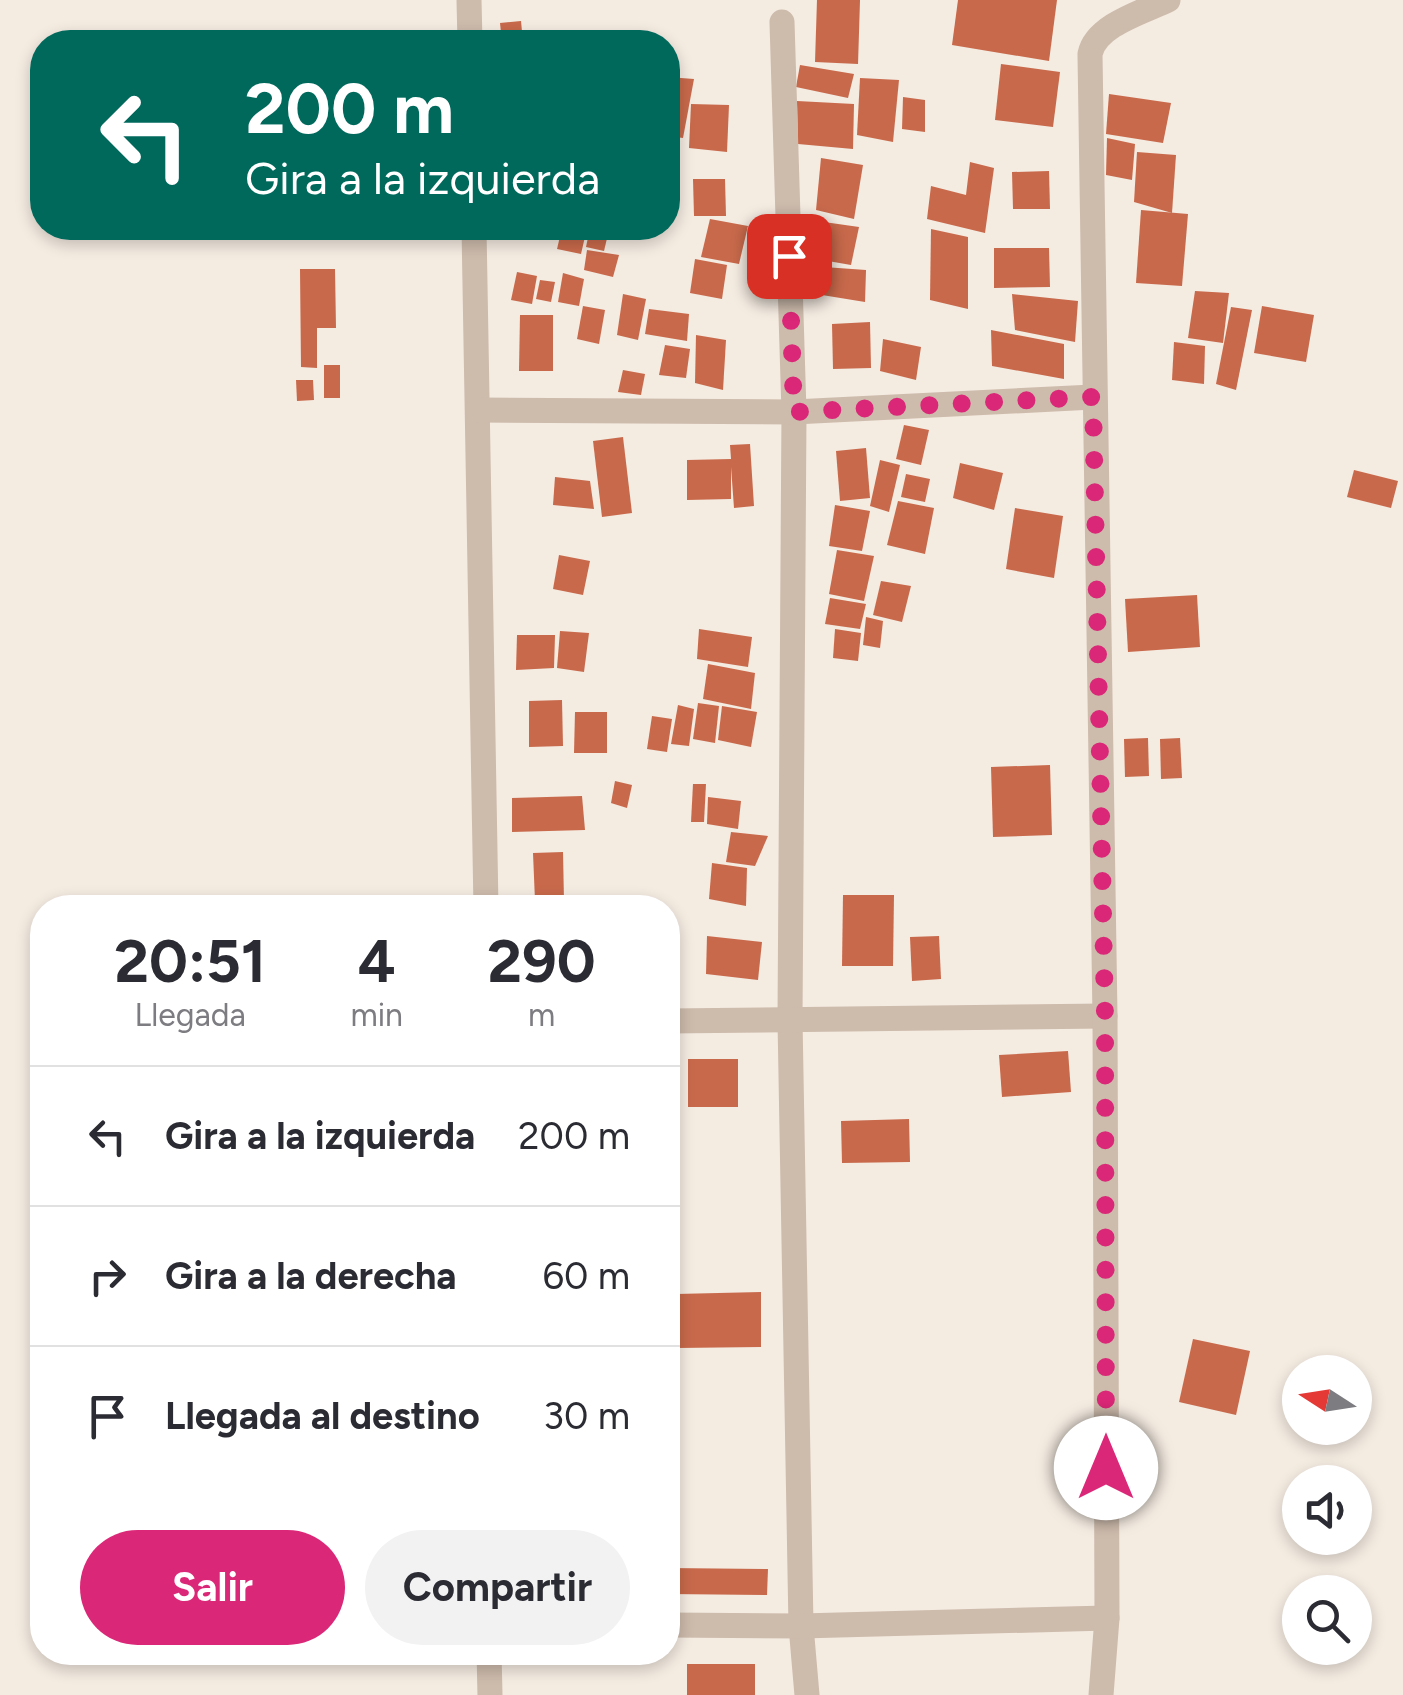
<!DOCTYPE html>
<html lang="es">
<head>
<meta charset="utf-8">
<style>
  body { margin:0; font-family:Figtree,sans-serif; background:#f2f2f3; color:#2b2b33; height:100vh; display:flex; flex-direction:column; font-size:38px; white-space:nowrap }
  * { box-sizing:border-box; margin:0 }
  p { font-size:32px; color:#7c7c81 }
  .icon { flex:none; width:55px; height:55px; fill:none; stroke:currentColor; stroke-width:2; stroke-linecap:round; stroke-linejoin:round }
  .map { position:relative; flex:1; overflow:hidden }
  .drawer { position:absolute; left:30px; top:895px; width:650px; height:770px; display:flex; flex-direction:column; background:#fff; border-radius:40px; box-shadow:0 5px 15px #0003 }
  .drawer>* { flex:none }
  .banner { position:absolute; left:30px; top:30px; width:650px; height:210px; border-radius:40px; box-shadow:0 5px 15px #0003; background:#00695c; color:#fff; overflow:hidden }
  .needle { width:65px; rotate:282deg }
  .fabs { position:absolute; left:1282px; top:1355px; display:grid; gap:20px }
  .fabs a { display:grid; place-items:center; width:90px; height:90px; border-radius:50%; background:#fff; box-shadow:0 5px 15px #0003; font-size:50px }
  .pin { position:absolute; display:grid; place-items:center; width:85px; height:85px; color:#fff; margin:-42px; border-radius:20px; box-shadow:0 5px 15px #0006 }
  .me { position:absolute; width:110px; margin:-55px; rotate:0deg; stroke-linejoin:round; filter:drop-shadow(0 0 8px #0008) }
  .turn { display:flex; align-items:center; gap:35px; height:210px; padding:0 50px; font-size:45px }
  .turn .icon { width:130px; height:130px; stroke-width:2.5 }
  .turn b { display:block; font-size:70px; line-height:85px }
  .eta { display:flex; justify-content:space-evenly; align-items:center; height:170px; text-align:center }
  .eta b { font-size:60px; font-weight:700; line-height:70px }
  .button { display:flex; gap:20px; margin-top:auto; padding:20px 50px }
  .button a { flex:1; height:115px; border-radius:60px; background:#db2777; color:#fff; font-size:40px; font-weight:700; line-height:115px; text-align:center }
  .button a+a { background:#f2f2f3; color:#2b2b33 }
  ul { padding:0; list-style:none }
  li { display:flex; align-items:center; gap:30px; height:140px; padding:0 50px; border-top:2px solid #e1e1e2 }
  li div { flex:1 }
  li b { display:block; font-size:38px }
  li em { font-style:normal }
  .map>svg:first-child { display:block }
  .building { fill:#c8694b }
  .lines { fill:none; stroke-linecap:round; stroke-linejoin:round }
  .minor { stroke:#cdbbac; stroke-width:25 }
  .route { stroke:#db2777; stroke-width:18; stroke-dasharray:0 32.4 }
</style>
</head>
<body>
<div class="map">
<svg width="1403" height="1695" viewBox="0 0 1403 1695">
  <rect width="100%" height="100%" fill="#f4ebe1"/>
  <g class="building">
    <path d="M817 0H860L858 64 815 62Z"/>
    <path d="M958 0H1057L1049 61 952 45Z"/>
    <path d="M521 21 523 42H502L500 23Z"/>
    <path d="M1001 64 1060 72 1053 127 995 120Z"/>
    <path d="M800 65 854 74 848 98 796 87Z"/>
    <path d="M668 77 694 79 683 138 668 136Z"/>
    <path d="M860 78 899 80 893 142 857 135Z"/>
    <path d="M1109 94 1171 103 1163 143 1106 134Z"/>
    <path d="M903 97 925 100V132L902 129Z"/>
    <path d="M797 101 854 104 853 149 798 144Z"/>
    <path d="M691 104 729 105 727 152 689 148Z"/>
    <path d="M1107 138 1135 144 1132 180 1106 175Z"/>
    <path d="M1137 152 1176 155 1172 213 1134 202Z"/>
    <path d="M821 158 863 165 854 219 816 210Z"/>
    <path d="M970 162 994 168 985 233 927 219 931 186 966 195Z"/>
    <path d="M1049 171 1050 209H1013L1012 172Z"/>
    <path d="M693 179H725L726 216H694Z"/>
    <path d="M1141 210 1188 214 1182 286 1136 283Z"/>
    <path d="M710 219 748 226 739 264 701 257Z"/>
    <path d="M810 220 859 227 851 265 805 257Z"/>
    <path d="M380 228H409L408 236 380 235Z"/>
    <path d="M562 228H587L581 254 557 249Z"/>
    <path d="M590 228 609 230 604 251 586 247Z"/>
    <path d="M931 229 968 237V309L930 300Z"/>
    <path d="M994 248H1049L1050 287 994 288Z"/>
    <path d="M587 250 619 255 613 277 584 270Z"/>
    <path d="M695 259 727 265 722 299 690 293Z"/>
    <path d="M824 267 866 270 865 302 822 295Z"/>
    <path d="M300 269H335L336 328H317V368L301 367Z"/>
    <path d="M517 272 537 276 532 304 511 300Z"/>
    <path d="M563 273 584 279 579 306 558 302Z"/>
    <path d="M540 280 555 282 551 302 536 299Z"/>
    <path d="M1195 291 1229 293 1223 343 1188 338Z"/>
    <path d="M623 294 646 299 638 340 617 335Z"/>
    <path d="M1012 294 1078 301 1075 342 1015 330Z"/>
    <path d="M583 306 605 310 599 344 577 339Z"/>
    <path d="M1262 306 1314 315 1306 362 1254 353Z"/>
    <path d="M1231 307 1252 310 1236 390 1216 384Z"/>
    <path d="M649 309 689 314 687 341 645 334Z"/>
    <path d="M520 315H553V371H519Z"/>
    <path d="M870 322 871 368 833 369 832 324Z"/>
    <path d="M991 330 1064 344V379L992 366Z"/>
    <path d="M696 335 726 340 723 390 695 383Z"/>
    <path d="M883 339 921 347 916 380 880 371Z"/>
    <path d="M1174 342 1205 346 1204 384 1172 380Z"/>
    <path d="M665 345 690 349 686 378 659 375Z"/>
    <rect x="324" y="365" width="16" height="33"/>
    <path d="M623 370 645 374 641 395 618 392Z"/>
    <path d="M296 380H313L314 400 297 401Z"/>
    <path d="M904 425 929 430 921 465 896 459Z"/>
    <path d="M623 437 632 513 602 517 593 441Z"/>
    <path d="M750 444 754 506 734 508 731 467V499L687 500V460L731 459 730 445Z"/>
    <path d="M866 448 870 498 840 501 836 451Z"/>
    <path d="M880 460 900 465 889 512 870 506Z"/>
    <path d="M960 463 1003 473 994 510 953 498Z"/>
    <path d="M1354 470 1398 481 1391 508 1347 497Z"/>
    <path d="M906 474 930 479 925 502 901 497Z"/>
    <path d="M555 477 590 481 594 509 553 505Z"/>
    <path d="M898 501 934 508 925 554 887 545Z"/>
    <path d="M835 505 870 511 862 551 829 546Z"/>
    <path d="M1015 508 1063 516 1054 578 1006 569Z"/>
    <path d="M837 550 874 556 864 601 829 594Z"/>
    <path d="M559 555 590 561 583 595 553 589Z"/>
    <path d="M881 581 911 586 902 622 873 615Z"/>
    <path d="M1197 595 1200 647 1128 652 1125 599Z"/>
    <path d="M830 598 866 604 860 629 825 624Z"/>
    <path d="M866 617 883 621 880 648 863 645Z"/>
    <path d="M699 629 752 637 748 667 697 659Z"/>
    <path d="M835 629 861 633 858 661 833 658Z"/>
    <path d="M560 631 589 633 584 672 557 668Z"/>
    <path d="M517 635H555L554 668 516 670Z"/>
    <path d="M708 664 755 673 751 709 703 699Z"/>
    <path d="M562 700 563 746 529 747V701Z"/>
    <path d="M698 703 719 706 715 743 693 739Z"/>
    <path d="M678 705 694 709 689 746 671 744Z"/>
    <path d="M722 706 757 712 751 747 718 740Z"/>
    <path d="M575 712H607V753H574Z"/>
    <path d="M652 716 672 719 667 752 647 749Z"/>
    <path d="M1148 738 1149 776 1125 777 1124 739Z"/>
    <path d="M1180 738 1182 778 1161 779 1160 739Z"/>
    <path d="M1050 765 1052 835 993 837 991 767Z"/>
    <path d="M615 781 632 785 627 808 611 803Z"/>
    <path d="M693 784H706L704 822H691Z"/>
    <path d="M582 796 585 830 512 832V798Z"/>
    <path d="M708 797 741 801 738 829 707 824Z"/>
    <path d="M731 832 768 836 755 866 726 862Z"/>
    <path d="M563 852 564 901H535L533 853Z"/>
    <path d="M712 863 747 868 746 906 709 899Z"/>
    <path d="M843 895H894L893 966H842Z"/>
    <path d="M707 936 762 942 758 980 706 974Z"/>
    <path d="M939 936 941 979 912 981 910 937Z"/>
    <path d="M668 960 675 962 669 994H668Z"/>
    <path d="M1068 1051 1071 1092 1002 1097 999 1055Z"/>
    <rect x="688" y="1059" width="50" height="48"/>
    <path d="M909 1119 910 1162 842 1163 841 1121Z"/>
    <path d="M761 1292V1347L677 1348 676 1294Z"/>
    <path d="M1193 1339 1250 1351 1236 1415 1179 1402Z"/>
    <path d="M668 1568 768 1569 767 1595 668 1594Z"/>
    <rect x="687" y="1664" width="68" height="31"/>
  </g>
  <g class="lines">
    <g class="minor">
      <path d="M469 0 470 42"/>
      <path d="M782 22 794 412 790 1020 801 1626 807 1695"/>
      <path d="M474 228 486 908"/>
      <path d="M478 410 794 412 1093 397"/>
      <path d="M668 1021 1105 1016"/>
      <path d="M668 1625 801 1626 1107 1618"/>
      <path d="M489 1652 490 1695"/>
      <path d="M1101 1695 1107 1618 1105 1016 1090 54C1096 25 1143 12 1168 0"/>
    </g>
  </g>
  <g class="lines">
    <path class="route" d="M789 256 794 412 1093 397 1105 1016 1106 1468"/>
  </g>
</svg>
<div class="fabs">
<a><svg class="needle" viewBox="-14 -14 28 28"><path d="M0-13l5 13h-10z" fill="#e53935"/><path d="M0 13l5-13h-10z" fill="#7c7c81"/></svg></a>
<a><svg class="icon" aria-label="sound" viewBox="0 0 24 24"><path d="M4 9h4l5-4v14l-5-4H4zM17 9q2 3 0 6"/></svg></a>
<a><svg class="icon" aria-label="search" viewBox="0 0 24 24"><circle cx="10" cy="10" r="6"/><path d="M15 15l6 6"/></svg></a>
</div>
<div class="pin" style="left:789px;top:256px;background:#d93025"><svg class="icon" aria-label="arrive" viewBox="0 0 24 24"><path d="M6 21V4h12l-3 4 3 4H6"/></svg></div>
<svg class="me" style="left:1106px;top:1468px" viewBox="-20 -20 40 40"><circle r="19" fill="#fff"/><path d="M0-13L10 11 0 6-10 11z" fill="#db2777"/></svg>
<div class="banner">
<div class="turn"><svg class="icon" aria-label="left" viewBox="0 0 24 24"><path d="M17 20v-9H6M10 6l-5 5 5 5"/></svg><div><b>200 m</b>Gira a la izquierda</div></div>
</div>
<section class="drawer">
<div class="eta">
<div><b>20:51</b><p>Llegada</p></div>
<div><b>4</b><p>min</p></div>
<div><b>290</b><p>m</p></div>
</div>
<ul>
<li><svg class="icon" aria-label="left" viewBox="0 0 24 24"><path d="M17 20v-9H6M10 6l-5 5 5 5"/></svg><div><b>Gira a la izquierda</b></div><em>200 m</em></li>
<li><svg class="icon" aria-label="right" viewBox="0 0 24 24"><path d="M7 20v-9h11M14 6l5 5-5 5"/></svg><div><b>Gira a la derecha</b></div><em>60 m</em></li>
<li><svg class="icon" aria-label="arrive" viewBox="0 0 24 24"><path d="M6 21V4h12l-3 4 3 4H6"/></svg><div><b>Llegada al destino</b></div><em>30 m</em></li>
</ul>
<div class="button"><a>Salir</a><a>Compartir</a></div>
</section>
</div>
</body>
</html>
